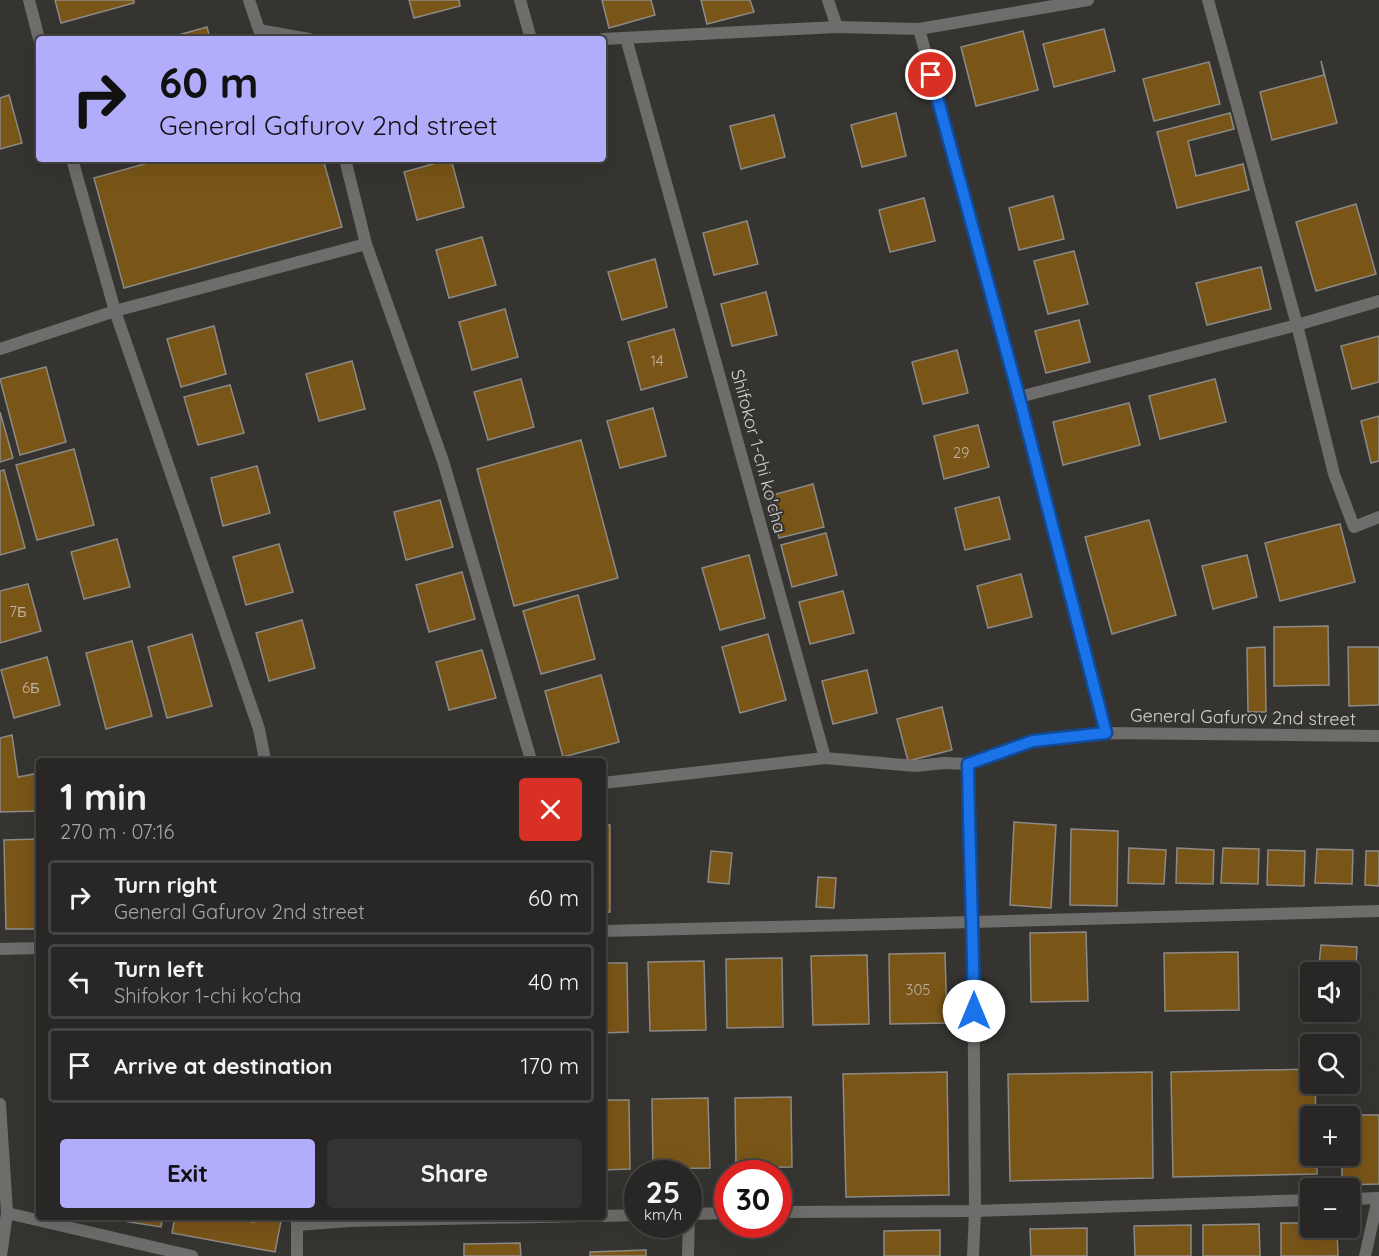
<!DOCTYPE html>
<html lang="en">
<head>
<meta charset="utf-8">
<style>
  body { margin:0; font-family:Quicksand,sans-serif; background:#343332; color:#f1f3f6; height:100vh; display:flex; flex-direction:column; font-size:22px; white-space:nowrap }
  * { box-sizing:border-box; margin:0 }
  p { font-size:20px; color:#a5a5a7 }
  .icon { flex:none; width:33px; height:33px; fill:none; stroke:currentColor; stroke-width:2; stroke-linecap:round; stroke-linejoin:round }
  .map { position:relative; flex:1; overflow:hidden }
  .details { position:absolute; left:36px; top:758px; width:570px; height:462px; display:flex; flex-direction:column; background:#282725; border-radius:6px; box-shadow:0 6px 24px #0002,0 0 0 2px #444442 }
  .details>* { flex:none }
  .top-card { position:absolute; left:36px; top:36px; width:570px; height:126px; border-radius:6px; box-shadow:0 6px 24px #0002,0 0 0 2px #444442; background:#b1adfa; color:#111; overflow:hidden }
  .controls { position:absolute; left:1300px; top:962px; display:grid; gap:12px }
  .controls a { display:grid; place-items:center; width:60px; height:60px; border-radius:6px; background:#282725; box-shadow:0 6px 24px #0002,0 0 0 2px #444442; font-size:30px }
  .speed { position:absolute; left:624px; top:1160px; display:flex; gap:12px; font-size:30px; font-weight:700; text-align:center }
  .speed>* { display:grid; place-content:center; width:78px; height:78px; border-radius:50%; background:#282725; box-shadow:0 6px 24px #0002,0 0 0 2px #444442; line-height:1 }
  .speed small { font-size:15px; font-weight:400 }
  .speed .limit { border:9px solid #d22; background:#fff; color:#111 }
  .pin { position:absolute; display:grid; place-items:center; width:51px; height:51px; color:#fff; margin:-26px; border:3px solid #fff; border-radius:50%; box-shadow:0 2px 6px #0007 }
  .me { position:absolute; width:66px; margin:-33px; rotate:0deg; stroke-linejoin:round; filter:drop-shadow(0 0 4px #0008) }
  .turn { display:flex; align-items:center; gap:21px; height:126px; padding:0 24px; font-size:27px }
  .turn .icon { width:78px; height:78px; stroke-width:2.5 }
  .turn b { display:block; font-size:42px; line-height:51px }
  .round { display:grid; place-items:center; flex:none; width:63px; height:63px; border-radius:6px; background:#343332 }
  .summary { display:flex; align-items:center; justify-content:space-between; height:102px; padding:0 24px }
  h1 { font-size:36px; font-weight:700; line-height:45px }
  .primary-button { display:flex; gap:12px; margin-top:auto; padding:12px 24px }
  .primary-button a { flex:1; height:69px; border-radius:6px; background:#b1adfa; color:#111; font-size:24px; font-weight:700; line-height:69px; text-align:center }
  .primary-button a+a { background:#343332; color:#f1f3f6 }
  ul { padding:0; list-style:none }
  li { display:flex; align-items:center; gap:18px; height:75px; margin:0 12px 9px; padding:0 12px; border:3px solid #444442; border-radius:6px }
  li div { flex:1 }
  li b { display:block; font-size:22px }
  li em { font-style:normal }
  .map>svg:first-child { display:block }
  .building { fill:#795518; stroke:#8c8a86; stroke-width:1.5 }
  .lines { fill:none; stroke-linecap:round; stroke-linejoin:round }
  .minor { stroke:#6e6d6c; stroke-width:12 }
  .route-casing { stroke:#114b97; stroke-width:15 }
  .route { stroke:#1a73e8; stroke-width:10 }
  .labels { text-anchor:middle; dominant-baseline:central; stroke-width:4.5; stroke-linejoin:round; paint-order:stroke }
  .number-label { font-size:15px; fill:#bcb3a2 }
  .street-label { font-size:18px; fill:#d3d2d0; stroke:#363431 }
</style>
</head>
<body>
<div class="map">
<svg width="1379" height="1256" viewBox="0 0 1379 1256">
  <rect width="100%" height="100%" fill="#363431"/>
  <g class="building">
    <path d="M55 0H134V3L61 23Z"/>
    <path d="M409 0H459L460 6 414 18Z"/>
    <path d="M602 0H651L655 15 609 28Z"/>
    <path d="M701 0H750L754 12 707 24Z"/>
    <path d="M207 27 210 39H164Z"/>
    <path d="M1104 29 1115 71 1054 87 1043 44Z"/>
    <path d="M1023 31 1038 90 976 106 961 47Z"/>
    <path d="M1321 61 1337 123 1272 140 1260 92 1324 75Z"/>
    <path d="M1209 62 1220 104 1154 121 1143 79Z"/>
    <path d="M9 95 22 143 0 149V98Z"/>
    <path d="M896 113 906 156 862 167 851 125Z"/>
    <path d="M1230 113 1234 129 1188 141 1196 176 1243 164 1249 190 1177 208 1157 132Z"/>
    <path d="M774 115 785 157 741 169 730 126Z"/>
    <path d="M162 159H323L342 227 124 288 94 178Z"/>
    <path d="M451 159 464 207 417 220 404 172Z"/>
    <path d="M1053 196 1064 239 1019 250 1009 208Z"/>
    <path d="M924 198 935 241 890 252 879 210Z"/>
    <path d="M1356 204 1376 274 1316 291 1296 222Z"/>
    <path d="M747 221 758 264 714 275 703 233Z"/>
    <path d="M482 237 496 285 449 298 436 250Z"/>
    <path d="M1074 251 1088 304 1048 314 1034 261Z"/>
    <path d="M655 259 667 307 622 320 608 272Z"/>
    <path d="M1261 267 1271 309 1207 325 1196 283Z"/>
    <path d="M766 292 777 335 732 346 721 304Z"/>
    <path d="M505 309 518 357 472 370 459 322Z"/>
    <path d="M1079 320 1090 362 1046 373 1035 331Z"/>
    <path d="M214 326 226 374 181 387 167 339Z"/>
    <path d="M674 329 687 377 641 390 628 342Z"/>
    <path d="M1379 336V382L1352 389 1341 346Z"/>
    <path d="M957 350 968 393 923 404 912 362Z"/>
    <path d="M352 361 365 409 319 421 306 374Z"/>
    <path d="M46 367 66 442 20 455 0 379Z"/>
    <path d="M521 379 534 427 488 440 474 392Z"/>
    <path d="M1215 379 1226 422 1160 439 1149 396Z"/>
    <path d="M230 385 244 433 198 445 184 397Z"/>
    <path d="M1129 403 1140 445 1063 465 1053 422Z"/>
    <path d="M653 408 666 456 620 468 607 421Z"/>
    <path d="M0 412 13 458 0 462Z"/>
    <path d="M1379 416V461L1371 463 1361 421Z"/>
    <path d="M978 425 989 467 944 479 934 436Z"/>
    <path d="M581 440 618 578 514 606 477 469Z"/>
    <path d="M74 449 94 525 37 540 16 465Z"/>
    <path d="M257 466 270 513 223 526 211 478Z"/>
    <path d="M4 470 25 548 0 555V471Z"/>
    <path d="M813 484 824 527 779 538 769 496Z"/>
    <path d="M999 497 1010 539 965 550 955 508Z"/>
    <path d="M440 500 453 547 406 560 394 512Z"/>
    <path d="M1149 520 1176 615 1112 634 1085 537Z"/>
    <path d="M1340 524 1355 582 1280 601 1265 543Z"/>
    <path d="M826 533 837 575 792 587 781 545Z"/>
    <path d="M117 539 130 587 84 599 71 552Z"/>
    <path d="M279 544 293 592 246 605 233 557Z"/>
    <path d="M749 555 765 618 720 630 702 568Z"/>
    <path d="M1247 555 1257 597 1213 609 1202 566Z"/>
    <path d="M462 572 475 619 429 632 416 585Z"/>
    <path d="M1021 574 1032 617 988 628 977 586Z"/>
    <path d="M28 584 41 631 0 643V591Z"/>
    <path d="M843 591 854 633 810 644 799 602Z"/>
    <path d="M578 595 595 659 541 674 523 611Z"/>
    <path d="M302 620 315 668 269 681 256 633Z"/>
    <path d="M1328 626 1329 685 1274 686V627Z"/>
    <path d="M192 634 212 706 167 718 148 647Z"/>
    <path d="M768 634 786 700 740 713 722 647Z"/>
    <path d="M132 641 152 716 106 729 86 653Z"/>
    <path d="M1265 647 1266 712H1248L1247 648Z"/>
    <path d="M1348 647H1379V705L1349 706Z"/>
    <path d="M482 650 496 698 449 710 436 662Z"/>
    <path d="M47 657 60 705 14 718 1 670Z"/>
    <path d="M867 670 877 713 833 724 822 681Z"/>
    <path d="M601 675 619 742 563 757 545 691Z"/>
    <path d="M942 707 952 750 908 761 897 719Z"/>
    <path d="M12 735 18 777 39 773V811L0 812V738Z"/>
    <path d="M1014 822 1056 825 1051 908 1010 905Z"/>
    <rect x="603" y="825" width="7" height="87"/>
    <path d="M1071 829 1118 831 1117 906 1070 905Z"/>
    <path d="M39 839V929H6L4 840Z"/>
    <path d="M1129 848 1166 850 1164 884 1128 883Z"/>
    <path d="M1177 848 1214 850 1213 884 1176 883Z"/>
    <path d="M1223 848 1259 849 1258 884 1221 883Z"/>
    <path d="M1317 849 1353 850 1352 884 1315 883Z"/>
    <path d="M1268 850 1305 851 1304 886 1267 885Z"/>
    <path d="M711 851 732 853 729 884 708 882Z"/>
    <path d="M1366 851H1379V886L1365 885Z"/>
    <path d="M818 877 836 878 834 908 816 907Z"/>
    <path d="M1086 932 1088 1001 1031 1002 1030 933Z"/>
    <path d="M1321 945 1357 947 1356 968 1319 965Z"/>
    <path d="M1238 952 1239 1010 1165 1011 1164 953Z"/>
    <path d="M945 953 947 1023 890 1024 889 954Z"/>
    <path d="M867 955 869 1024 813 1025 811 956Z"/>
    <path d="M782 958 783 1027 727 1028 726 959Z"/>
    <path d="M704 961 706 1030 650 1031 648 962Z"/>
    <path d="M603 963H627L628 1032 603 1033Z"/>
    <path d="M1311 1069V1083H1315L1316 1116H1311V1155H1317V1174L1173 1177 1171 1072Z"/>
    <path d="M947 1072 949 1195 846 1197 843 1074Z"/>
    <path d="M1152 1072 1153 1178 1010 1181 1008 1074Z"/>
    <path d="M791 1097 792 1167 736 1168 735 1098Z"/>
    <path d="M708 1098 710 1168 653 1169 652 1099Z"/>
    <path d="M603 1100H629L630 1169 603 1170Z"/>
    <path d="M1341 1115H1379V1184L1342 1185V1155H1350V1116Z"/>
    <path d="M111 1216H163L161 1227 111 1219Z"/>
    <path d="M175 1216H224L254 1222 255 1216H282L275 1252 172 1233Z"/>
    <path d="M1281 1223H1311V1227H1337L1338 1256H1281Z"/>
    <path d="M1259 1224 1260 1256H1203V1225Z"/>
    <path d="M1191 1225V1256H1135L1134 1226Z"/>
    <path d="M1087 1228V1256H1031L1030 1229Z"/>
    <path d="M940 1230V1256H884V1231Z"/>
    <path d="M520 1243 521 1256H464V1244Z"/>
    <path d="M646 1250V1256H590V1252Z"/>
  </g>
  <g class="lines">
    <g class="minor">
      <path d="M29 0 39 39"/>
      <path d="M249 0 259 30 309 39"/>
      <path d="M520 0 531 39"/>
      <path d="M828 0 837 27"/>
      <path d="M1208 0 1297 325 1334 474 1354 527 1379 517"/>
      <path d="M919 29 1019 397 1105 733"/>
      <path d="M626 38 825 758 915 766 945 763 968 764 1033 741 1105 733 1379 736"/>
      <path d="M603 39 837 27 919 29 1088 0"/>
      <path d="M72 159 115 311 259 729 265 760"/>
      <path d="M345 159 366 244 443 461 531 760"/>
      <path d="M0 349 115 311 366 244"/>
      <path d="M1019 397 1297 325 1379 301"/>
      <path d="M603 783 825 758"/>
      <path d="M603 931 973 922 969 852 968 764"/>
      <path d="M0 949 39 948"/>
      <path d="M0 1104 7 1213 1 1256"/>
      <path d="M1350 1199 1379 1198"/>
      <path d="M778 1212 975 1211 1311 1200"/>
      <path d="M7 1213 192 1256"/>
      <path d="M688 1214 728 1213"/>
      <path d="M603 1216 638 1215"/>
      <path d="M297 1225 350 1221 586 1216"/>
      <path d="M297 1256V1216"/>
      <path d="M688 1256 689 1214"/>
      <path d="M973 1256 975 1211 973 922 1379 911"/>
      <path d="M1365 1256 1378 1198"/>
    </g>
  </g>
  <g class="lines">
    <g class="route-casing">
      <path id="route" d="M931 75 1019 397 1106 733 1033 741 968 764C969 846 973 928 974 1011"/>
    </g>
    <use href="#route" class="route"/>
  </g>
  <g class="labels">
    <g class="number-label">
      <text x="657" y="360">14</text>
      <text x="961" y="452">29</text>
      <text x="18" y="611">7Б</text>
      <text x="31" y="687">6Б</text>
      <text x="918" y="989">305</text>
    </g>
    <g class="street-label">
      <text transform="translate(759 451) rotate(75)">Shifokor 1-chi ko'cha</text>
      <text transform="translate(1243 717) rotate(1)">General Gafurov 2nd street</text>
    </g>
  </g>
</svg>
<div class="controls">
<a><svg class="icon" aria-label="sound" viewBox="0 0 24 24"><path d="M4 9h4l5-4v14l-5-4H4zM17 9q2 3 0 6"/></svg></a>
<a><svg class="icon" aria-label="search" viewBox="0 0 24 24"><circle cx="10" cy="10" r="6"/><path d="M15 15l6 6"/></svg></a>
<a>+</a>
<a>−</a>
</div>
<div class="speed"><div>25<small>km/h</small></div><div class="limit">30</div></div>
<div class="pin" style="left:931px;top:75px;background:#d93025"><svg class="icon" aria-label="arrive" viewBox="0 0 24 24"><path d="M6 21V4h12l-3 4 3 4H6"/></svg></div>
<svg class="me" style="left:974px;top:1011px" viewBox="-20 -20 40 40"><circle r="19" fill="#fff"/><path d="M0-13L10 11 0 6-10 11z" fill="#1a73e8"/></svg>
<div class="top-card">
<div class="turn"><svg class="icon" aria-label="right" viewBox="0 0 24 24"><path d="M7 20v-9h11M14 6l5 5-5 5"/></svg><div><b>60 m</b>General Gafurov 2nd street</div></div>
</div>
<section class="details">
<div class="summary"><div><h1>1 min</h1><p>270 m · 07:16</p></div><a class="round" style="background:#d93025;color:#fff"><svg class="icon" aria-label="close" viewBox="0 0 24 24"><path d="M6 6l12 12M18 6L6 18"/></svg></a></div>
<ul>
<li><svg class="icon" aria-label="right" viewBox="0 0 24 24"><path d="M7 20v-9h11M14 6l5 5-5 5"/></svg><div><b>Turn right</b><p>General Gafurov 2nd street</p></div><em>60 m</em></li>
<li><svg class="icon" aria-label="left" viewBox="0 0 24 24"><path d="M17 20v-9H6M10 6l-5 5 5 5"/></svg><div><b>Turn left</b><p>Shifokor 1-chi ko'cha</p></div><em>40 m</em></li>
<li><svg class="icon" aria-label="arrive" viewBox="0 0 24 24"><path d="M6 21V4h12l-3 4 3 4H6"/></svg><div><b>Arrive at destination</b></div><em>170 m</em></li>
</ul>
<div class="primary-button"><a>Exit</a><a>Share</a></div>
</section>
</div>
</body>
</html>
